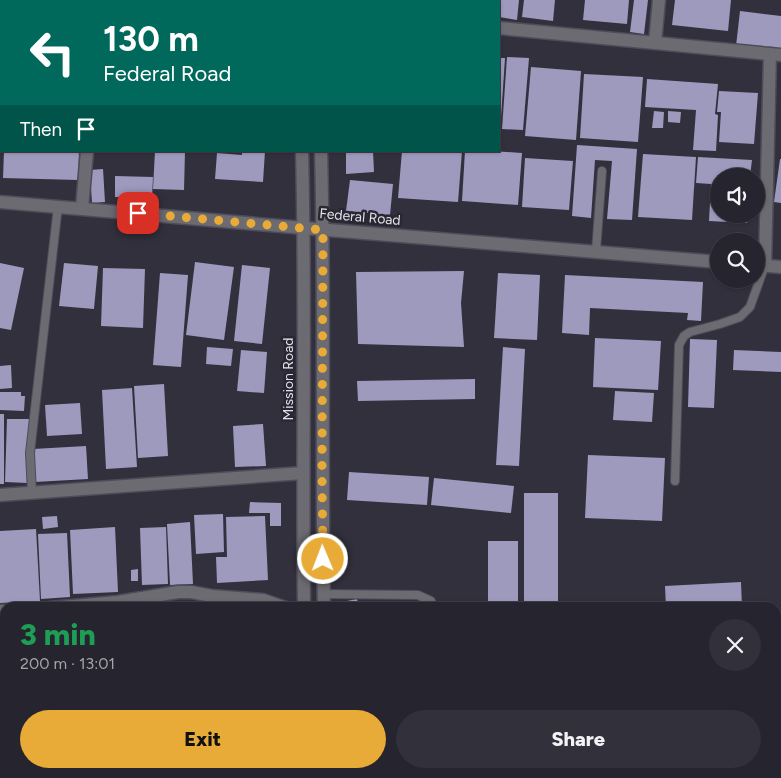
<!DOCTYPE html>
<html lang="en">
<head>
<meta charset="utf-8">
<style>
  body { margin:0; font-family:Figtree,sans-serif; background:#32303a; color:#f1f3f6; height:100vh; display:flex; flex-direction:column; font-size:19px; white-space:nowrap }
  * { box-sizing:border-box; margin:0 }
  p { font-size:16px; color:#a4a4aa }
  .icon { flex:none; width:28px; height:28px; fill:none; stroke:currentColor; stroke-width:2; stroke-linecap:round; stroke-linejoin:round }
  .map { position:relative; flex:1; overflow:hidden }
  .details { position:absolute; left:0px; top:602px; width:781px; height:176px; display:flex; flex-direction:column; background:#26242e; border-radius:15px 15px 0 0; box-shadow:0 1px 4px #0004,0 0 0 1px #42414a }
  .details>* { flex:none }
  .hud { position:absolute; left:0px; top:0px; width:500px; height:152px; box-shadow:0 1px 4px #0004,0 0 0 1px #42414a; background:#00695c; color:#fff; overflow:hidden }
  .tools { position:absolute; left:710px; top:168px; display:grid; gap:10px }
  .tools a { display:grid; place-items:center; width:55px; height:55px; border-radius:50%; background:#26242e; box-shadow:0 1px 4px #0004,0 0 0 1px #42414a; font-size:25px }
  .pin { position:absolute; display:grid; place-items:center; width:42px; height:42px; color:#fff; margin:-21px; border-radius:10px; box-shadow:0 2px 8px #0006 }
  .me { position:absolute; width:55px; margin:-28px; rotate:359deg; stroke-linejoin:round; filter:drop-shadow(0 0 4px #0008) }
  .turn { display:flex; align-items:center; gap:18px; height:105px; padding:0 20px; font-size:22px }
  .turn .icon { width:65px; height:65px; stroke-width:2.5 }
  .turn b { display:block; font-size:35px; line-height:42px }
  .then { display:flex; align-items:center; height:48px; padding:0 20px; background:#0003; gap:10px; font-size:19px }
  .round { display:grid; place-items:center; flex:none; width:52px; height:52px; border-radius:26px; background:#32303a }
  .summary { display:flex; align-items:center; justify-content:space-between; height:85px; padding:0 20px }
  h1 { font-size:30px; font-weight:800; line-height:38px; color:#1e9e55 }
  .primary-button { display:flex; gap:10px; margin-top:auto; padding:10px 20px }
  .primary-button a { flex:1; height:58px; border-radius:30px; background:#e8ab37; color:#111; font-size:20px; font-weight:800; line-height:58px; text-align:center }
  .primary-button a+a { background:#32303a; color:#f1f3f6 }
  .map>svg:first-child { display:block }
  .building { fill:#9d9abe }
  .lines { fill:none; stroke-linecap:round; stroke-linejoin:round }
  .service-casing { stroke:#4e4c59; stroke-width:10 }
  .minor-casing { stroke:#4e4c59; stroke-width:15 }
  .tertiary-casing { stroke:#4e4c59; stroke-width:15 }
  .service { stroke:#6b6b71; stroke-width:8 }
  .minor { stroke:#6b6b71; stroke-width:12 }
  .tertiary { stroke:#6b6b71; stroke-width:12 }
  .route { stroke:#e8ab37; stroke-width:9; stroke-dasharray:0 16.2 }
  .labels { text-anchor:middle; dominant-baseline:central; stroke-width:5; stroke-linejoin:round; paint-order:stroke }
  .street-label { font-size:14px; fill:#e2e1e9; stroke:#282732 }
</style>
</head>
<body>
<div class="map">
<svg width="781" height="778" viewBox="0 0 781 778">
  <rect width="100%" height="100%" fill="#32303d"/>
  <g class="building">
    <path d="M499 0H519L517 20 499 17Z"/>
    <path d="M524 0H555L553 21 522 17Z"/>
    <path d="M585 0H629L627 24 583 20Z"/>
    <path d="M634 0H648L644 34 630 32Z"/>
    <path d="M675 0H731L728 31 672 25Z"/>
    <path d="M740 11 781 16V50L736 46Z"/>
    <path d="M507 57 529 58 523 130 502 129Z"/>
    <path d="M499 58H505L501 118 499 117Z"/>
    <path d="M531 67 581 71 576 140 525 136Z"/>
    <path d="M584 74 643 77 638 142 580 138Z"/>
    <path d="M647 79 718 84 715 114 718 115 716 151 693 150 696 110 645 107Z"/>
    <path d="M719 91 758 93 754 144 719 142 721 112H717Z"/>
    <path d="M654 111 664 112 663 128H652Z"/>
    <path d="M668 111 681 112 680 123 668 122Z"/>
    <path d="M577 145 637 149 632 220 607 219 612 161 595 160 591 218 572 216Z"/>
    <path d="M4 151H30V153H51L52 151H79L78 180 3 178Z"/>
    <path d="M155 151H185L184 190 153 189Z"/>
    <path d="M242 151H265L263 182 215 179 217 153 242 155Z"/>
    <path d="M346 151H373L374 172 346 174Z"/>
    <path d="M402 151H462L458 202 398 198Z"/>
    <path d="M465 151H492L522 153 518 205 462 201Z"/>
    <path d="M643 154 696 157 692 220 638 217Z"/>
    <path d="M698 157 752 160 750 176H719V214H748L747 223 709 221 711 184 696 183Z"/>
    <path d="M525 158 573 161 569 210 522 207Z"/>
    <path d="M780 159H781V203L774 202Z"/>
    <path d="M103 169 105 202 92 203 90 170Z"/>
    <path d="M115 176 153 177 152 198 115 197Z"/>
    <path d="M350 180 393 184 390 215 346 211Z"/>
    <path d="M195 262 234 267 224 340 186 335Z"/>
    <path d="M0 263 24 268 11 330 0 328Z"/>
    <path d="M64 263 98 266 94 309 59 306Z"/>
    <path d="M242 265 270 268 262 344 234 341Z"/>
    <path d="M103 268 145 269 143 328 101 326Z"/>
    <path d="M464 271 461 303 464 347 358 344 356 272Z"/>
    <path d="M160 273 188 275 181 367 153 365Z"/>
    <path d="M498 273 540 275 537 340 494 338Z"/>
    <path d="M565 275 703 282 701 321 687 320 688 313 590 308 589 335 562 333Z"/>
    <path d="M595 338 661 341 658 390 593 387Z"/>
    <path d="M690 339 717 340 714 408 688 407Z"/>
    <path d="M207 347 233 349 231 366 206 364Z"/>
    <path d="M503 347 525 349 519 466 496 465Z"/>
    <path d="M241 350 267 352 264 393 237 391Z"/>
    <path d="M734 350 781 352V372L733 370Z"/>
    <path d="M11 365 12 388 0 389V366Z"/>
    <path d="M475 379V399L358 401 357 381Z"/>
    <path d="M164 384 168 456 138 458 134 386Z"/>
    <path d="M132 388 137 467 106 469 102 390Z"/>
    <path d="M615 391 654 393 652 422 613 420Z"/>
    <path d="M0 392H21V396H25L24 411 0 410Z"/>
    <path d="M80 403 82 434 47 436 45 405Z"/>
    <rect x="0" y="414" width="4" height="70"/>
    <path d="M7 419H29L27 483 5 482Z"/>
    <path d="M263 424 266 466 235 467 233 426Z"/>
    <path d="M86 446 88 479 35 482 33 449Z"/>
    <path d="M588 455 665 458 662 521 585 518Z"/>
    <path d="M349 472 429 477 427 505 347 500Z"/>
    <path d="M434 478 514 486 511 513 431 505Z"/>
    <rect x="524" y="493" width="34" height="115"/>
    <path d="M250 502 281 503V526H270V513H249Z"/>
    <path d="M223 514 224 552 196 554 194 515Z"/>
    <path d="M57 516 58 527 43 529 42 517Z"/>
    <path d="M265 516 268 580 217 583 216 557H227L226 517Z"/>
    <path d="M190 522 193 584 170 585 167 524Z"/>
    <path d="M115 527 118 592 73 594 70 530Z"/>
    <path d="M166 527 168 584 142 585 140 528Z"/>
    <path d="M36 529 40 601 0 603V531Z"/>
    <path d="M67 533 70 597 41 599 38 534Z"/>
    <rect x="488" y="541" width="30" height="67"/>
    <path d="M138 569V581H131V570Z"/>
    <path d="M741 582 742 608H666L665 586Z"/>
    <path d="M357 599 359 608H343L342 602Z"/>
    <path d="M776 617H781V640L776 641Z"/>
    <path d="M193 774H251V775L223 778H193Z"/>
    <rect x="483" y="774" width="29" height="4"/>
    <rect x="602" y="774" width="31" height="4"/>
  </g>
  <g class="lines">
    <g class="service-casing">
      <g id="service">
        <path d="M596 251 602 171"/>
        <path d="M675 481 679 345 684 336 690 332 720 324 740 317 750 307 765 265"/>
        <path d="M32 493 30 453 58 206"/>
        <path d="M323 594 418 595 431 601 434 608"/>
        <path d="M686 774V778"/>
        <path d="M436 778V774"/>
      </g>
    </g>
    <g class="minor-casing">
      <g id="minor">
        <path d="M98 1V0"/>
        <path d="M0 25H1"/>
        <path d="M499 28 781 55"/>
        <path d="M655 43 659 0"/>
        <path d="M82 208 87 151"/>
        <path d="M765 265 770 54"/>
        <path d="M0 495 303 473"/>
        <path d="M50 608 118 602 178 592H191L212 596 263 600 286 608"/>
        <path d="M0 611H5"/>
      </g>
    </g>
    <g class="tertiary-casing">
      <g id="tertiary">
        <path d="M297 0 298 1"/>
        <path d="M316 0V1"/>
        <path d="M302 151C306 303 302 455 304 608"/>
        <path d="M321 151C325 303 321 455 324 608"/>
        <path d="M0 202 304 228 719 262"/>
        <path d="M756 265 781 267"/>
        <path d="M307 774V778"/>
        <path d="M326 774V778"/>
      </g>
    </g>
    <use href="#service" class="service"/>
    <use href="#minor" class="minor"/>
    <use href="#tertiary" class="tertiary"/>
  </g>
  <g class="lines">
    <path class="route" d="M138 213 323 230 322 472 323 559"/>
  </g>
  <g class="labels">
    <g class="street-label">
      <text transform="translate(360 217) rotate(5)">Federal Road</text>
      <text transform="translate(288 379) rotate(-90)">Mission Road</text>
    </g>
  </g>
</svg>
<div class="tools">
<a><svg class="icon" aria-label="sound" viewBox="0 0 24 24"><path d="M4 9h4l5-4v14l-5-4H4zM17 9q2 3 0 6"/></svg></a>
<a><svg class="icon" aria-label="search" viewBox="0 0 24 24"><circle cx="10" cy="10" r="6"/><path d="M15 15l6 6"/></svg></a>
</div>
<div class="pin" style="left:138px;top:213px;background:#d93025"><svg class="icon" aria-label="arrive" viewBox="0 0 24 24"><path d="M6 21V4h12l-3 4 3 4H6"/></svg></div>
<svg class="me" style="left:323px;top:559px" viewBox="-20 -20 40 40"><circle r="17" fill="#e8ab37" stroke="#fff" stroke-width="3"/><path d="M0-11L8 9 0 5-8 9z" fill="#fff"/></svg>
<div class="hud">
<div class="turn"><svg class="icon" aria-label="left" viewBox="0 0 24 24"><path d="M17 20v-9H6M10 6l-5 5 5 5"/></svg><div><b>130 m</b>Federal Road</div></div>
<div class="then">Then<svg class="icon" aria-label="arrive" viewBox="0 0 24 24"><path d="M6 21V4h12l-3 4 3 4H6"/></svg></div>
</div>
<section class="details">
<div class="summary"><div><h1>3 min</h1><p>200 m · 13:01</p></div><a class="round"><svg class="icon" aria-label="close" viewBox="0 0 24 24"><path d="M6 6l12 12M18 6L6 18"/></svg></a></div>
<div class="primary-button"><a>Exit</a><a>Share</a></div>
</section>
</div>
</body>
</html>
